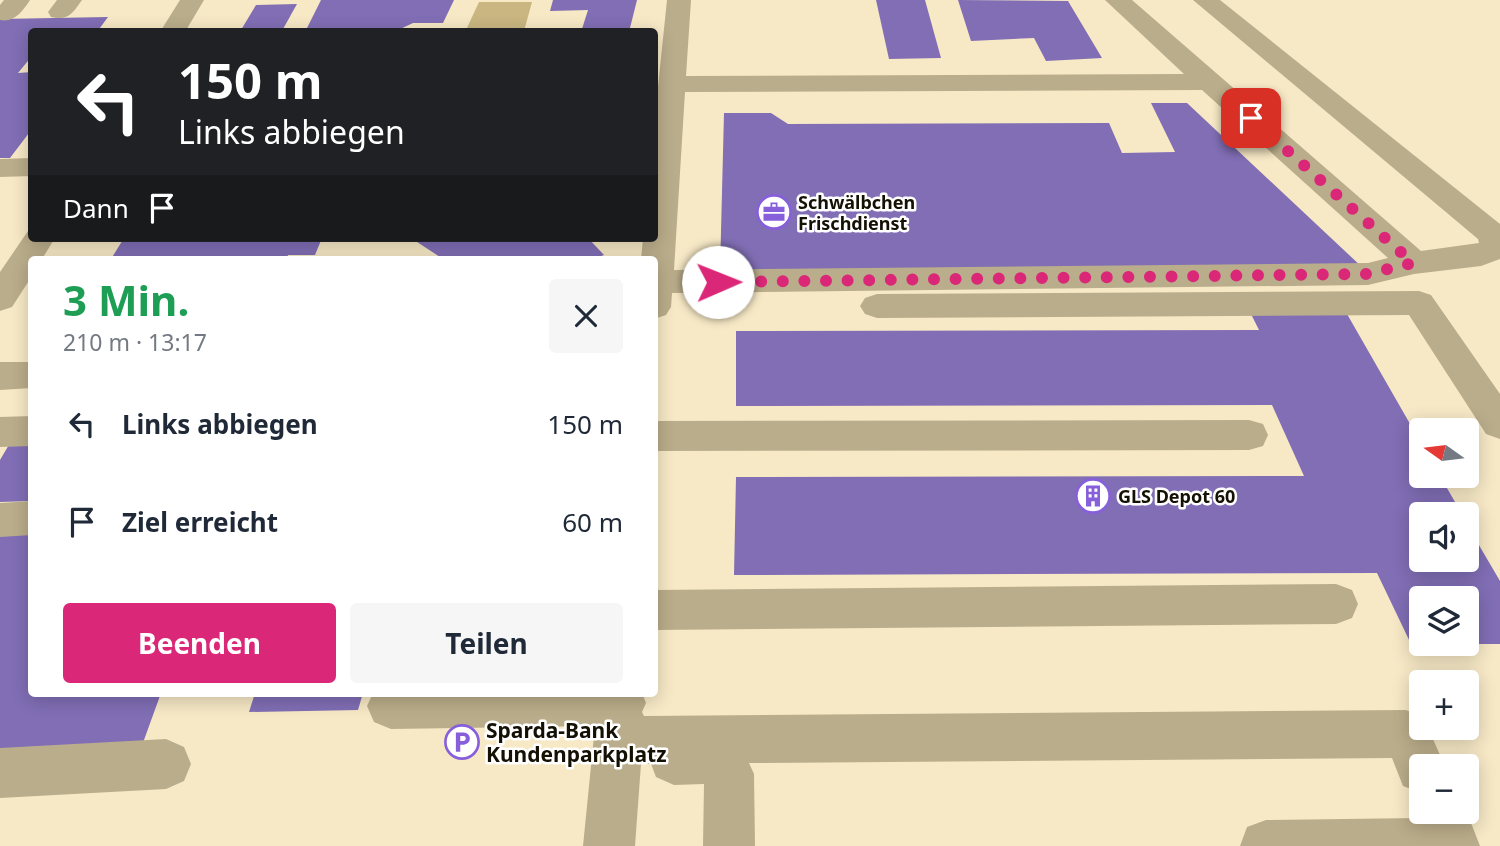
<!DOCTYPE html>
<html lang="de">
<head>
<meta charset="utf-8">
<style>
  body { margin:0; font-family:"Noto Sans",sans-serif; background:#f6f6f7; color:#1f2937; height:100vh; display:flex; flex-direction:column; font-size:26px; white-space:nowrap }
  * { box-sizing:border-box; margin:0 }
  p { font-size:23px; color:#747a83 }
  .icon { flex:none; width:38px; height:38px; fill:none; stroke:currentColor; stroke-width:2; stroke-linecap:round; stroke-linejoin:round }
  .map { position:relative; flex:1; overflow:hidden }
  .panel { position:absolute; left:28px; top:256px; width:630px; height:441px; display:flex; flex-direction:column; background:#fff; border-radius:7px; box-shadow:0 4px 18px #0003 }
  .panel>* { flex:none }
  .hud { position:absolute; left:28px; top:28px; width:630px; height:214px; border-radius:7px; box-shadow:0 4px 18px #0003; background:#202124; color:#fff; overflow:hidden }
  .needle { width:46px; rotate:284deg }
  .fabs { position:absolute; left:1409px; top:418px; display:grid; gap:14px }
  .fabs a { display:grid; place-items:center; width:70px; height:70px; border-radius:7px; background:#fff; box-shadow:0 4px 18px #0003; font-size:35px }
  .pin { position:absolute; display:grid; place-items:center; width:60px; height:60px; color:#fff; margin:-30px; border-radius:14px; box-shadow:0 4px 10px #0006 }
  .me { position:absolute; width:77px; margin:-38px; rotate:89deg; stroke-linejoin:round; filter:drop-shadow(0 0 5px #0008) }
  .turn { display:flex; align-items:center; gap:24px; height:147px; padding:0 35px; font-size:32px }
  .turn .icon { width:91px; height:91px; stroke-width:2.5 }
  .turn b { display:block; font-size:49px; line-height:60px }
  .then { display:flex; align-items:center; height:66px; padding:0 35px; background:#0003; gap:14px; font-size:26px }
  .round { display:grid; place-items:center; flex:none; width:74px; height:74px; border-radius:7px; background:#f6f6f7 }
  .overview { display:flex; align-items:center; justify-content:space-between; height:119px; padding:0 35px }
  h1 { font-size:42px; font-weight:700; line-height:52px; color:#1e9e55 }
  .action { display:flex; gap:14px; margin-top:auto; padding:14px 35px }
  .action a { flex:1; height:80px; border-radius:7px; background:#db2777; color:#fff; font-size:28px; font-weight:700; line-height:80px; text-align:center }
  .action a+a { background:#f6f6f7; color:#1f2937 }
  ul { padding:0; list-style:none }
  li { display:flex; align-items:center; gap:21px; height:98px; padding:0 35px }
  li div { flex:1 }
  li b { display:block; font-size:26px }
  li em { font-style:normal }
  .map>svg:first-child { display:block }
  .green { fill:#c9b681 }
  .building { fill:#816eb5 }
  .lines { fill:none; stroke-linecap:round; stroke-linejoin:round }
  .minor { fill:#baad8b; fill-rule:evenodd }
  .route { stroke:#db2777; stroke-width:12; stroke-dasharray:0 21.6 }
  .labels { text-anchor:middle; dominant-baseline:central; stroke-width:5; stroke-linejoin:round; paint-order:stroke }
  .poi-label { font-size:18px; font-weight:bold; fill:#151004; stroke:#fff; text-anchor:start }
  .near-poi-label { font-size:21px; font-weight:bold; fill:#151004; stroke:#fff; text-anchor:start }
</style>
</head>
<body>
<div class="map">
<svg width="1500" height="846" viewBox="0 0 1500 846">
  <rect width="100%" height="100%" fill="#f7e9c6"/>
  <path class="green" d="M479 2H532L524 31H440L466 30Z"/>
  <g class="building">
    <path d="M321 0H454L443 23H413L396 31 306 30Z"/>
    <path d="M553 0H637L629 32H581L588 10 550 11Z"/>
    <path d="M876 0H925L941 58 889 59Z"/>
    <path d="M958 0 1068 1 1102 58 1046 61 1034 38 971 41Z"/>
    <path d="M297 4 283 29 241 30 256 5Z"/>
    <path d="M108 17 97 32H32V56L18 73 32 72V129L10 158H0V19Z"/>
    <path d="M1151 103H1187L1363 268 720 271 724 113H771L788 124 1109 123 1122 153 1175 152Z"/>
    <path d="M124 238H322L315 255H288L287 259H111Z"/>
    <path d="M411 238H588L604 255 593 259H443Z"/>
    <path d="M1251 314H1347L1421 443V476H1440L1462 514H1421V560H1466V523L1500 581V644H1466V598H1421V644H1411L1377 573 734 575 736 477 1304 476 1272 405 736 406V331L1259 330Z"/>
    <path d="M32 442V501L0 502V460L10 443Z"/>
    <path d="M32 530V693H161L140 751 0 758V532Z"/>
    <path d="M255 693H363L358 710 249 712Z"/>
  </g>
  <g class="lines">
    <g class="minor">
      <path d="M4 0H30C23 11 14 23 0 20V5Z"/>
      <path d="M57 0H82C73 13 68 21 51 17L48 12Z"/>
      <path d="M180 0H204L185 32H160Z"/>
      <path d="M667 0H691L686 76 1184 74 1105 0H1132L1421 251 1479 243 1478 239 1193 0H1220L1500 224V259L1481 266 1414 274 1368 285 672 293 671 307 666 315 654 319V259H641L643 238H654V125ZM1202 90 1388 258 1368 263 674 270 685 92Z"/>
      <path d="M32 158V176L0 177V159Z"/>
      <path d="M32 230V238H55L42 259H32V276L12 307 0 311V272L28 231Z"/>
      <path d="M1419 291 1431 295 1500 394V439L1486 434 1409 315 877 318 865 314 860 306 865 298 877 294Z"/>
      <path d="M0 362H32V388L0 390Z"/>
      <path d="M32 416V446L0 447V417Z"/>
      <path d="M1249 420 1263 424 1268 435 1263 446 1249 450 654 451V421Z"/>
      <path d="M32 501V535L0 537V503Z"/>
      <path d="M1336 584 1352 590 1358 604 1352 618 1336 624 654 630V590Z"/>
      <path d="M373 693H642L646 703 642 712 644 716 1406 710 1421 716V728H1428L1445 766H1421V793L1403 786 1392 758 749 763 754 774 755 846H703L704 784 674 785 656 777 651 764H641L635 846H583L595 726 391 729 374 722 367 706Z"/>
      <path d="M166 739 184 747 191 764 184 781 166 789 0 798V748Z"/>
      <path d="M1421 798V812L1466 810 1480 846H1240L1247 827 1266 820 1418 818 1415 812Z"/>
    </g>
  </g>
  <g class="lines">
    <path class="route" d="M718 282 1368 274 1413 263 1251 118"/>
  </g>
  <defs>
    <g id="office-ring" transform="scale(1.75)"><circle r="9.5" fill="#fff" stroke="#875fda" stroke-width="1.5"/><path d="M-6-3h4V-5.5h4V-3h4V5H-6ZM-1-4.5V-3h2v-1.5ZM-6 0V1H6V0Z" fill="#875fda"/></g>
    <g id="building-ring" transform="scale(1.75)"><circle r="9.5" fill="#fff" stroke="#875fda" stroke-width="1.5"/><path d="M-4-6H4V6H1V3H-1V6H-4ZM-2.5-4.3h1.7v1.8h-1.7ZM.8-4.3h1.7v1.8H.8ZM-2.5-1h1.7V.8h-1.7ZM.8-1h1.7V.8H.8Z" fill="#875fda"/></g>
    <g id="parking-ring" transform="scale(1.75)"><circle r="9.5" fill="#fff" stroke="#875fda" stroke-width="1.5"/><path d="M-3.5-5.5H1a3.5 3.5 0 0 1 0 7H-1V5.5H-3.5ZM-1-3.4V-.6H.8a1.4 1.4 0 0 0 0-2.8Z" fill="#875fda"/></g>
  </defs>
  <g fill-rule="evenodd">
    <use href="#office-ring" x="774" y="212"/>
    <use href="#building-ring" x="1093" y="496"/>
    <use href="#parking-ring" x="462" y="742"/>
  </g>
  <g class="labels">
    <g class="poi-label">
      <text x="798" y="202">Schwälbchen<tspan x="798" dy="21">Frischdienst</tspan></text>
      <text x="1118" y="496">GLS Depot 60</text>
    </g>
    <g class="near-poi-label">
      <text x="486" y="730">Sparda-Bank<tspan x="486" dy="24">Kundenparkplatz</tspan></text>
    </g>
  </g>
</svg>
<div class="fabs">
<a><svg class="needle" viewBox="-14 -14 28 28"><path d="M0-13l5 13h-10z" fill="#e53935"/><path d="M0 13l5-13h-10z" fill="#747a83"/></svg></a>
<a><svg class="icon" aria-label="sound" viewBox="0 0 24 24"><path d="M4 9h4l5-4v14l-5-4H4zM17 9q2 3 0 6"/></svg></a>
<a><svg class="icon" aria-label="layers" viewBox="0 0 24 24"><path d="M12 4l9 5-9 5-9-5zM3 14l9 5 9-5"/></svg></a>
<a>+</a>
<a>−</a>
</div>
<div class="pin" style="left:1251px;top:118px;background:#d93025"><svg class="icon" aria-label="arrive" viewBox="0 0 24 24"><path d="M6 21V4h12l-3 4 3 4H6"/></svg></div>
<svg class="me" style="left:718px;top:282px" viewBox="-20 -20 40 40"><circle r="19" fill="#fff"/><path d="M0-13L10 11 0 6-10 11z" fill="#db2777"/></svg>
<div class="hud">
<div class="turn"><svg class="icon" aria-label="left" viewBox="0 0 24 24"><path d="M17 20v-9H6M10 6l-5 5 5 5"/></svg><div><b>150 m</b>Links abbiegen</div></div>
<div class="then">Dann<svg class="icon" aria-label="arrive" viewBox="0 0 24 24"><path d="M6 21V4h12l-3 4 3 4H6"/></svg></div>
</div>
<section class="panel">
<div class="overview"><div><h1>3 Min.</h1><p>210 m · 13:17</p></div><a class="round"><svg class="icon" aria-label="close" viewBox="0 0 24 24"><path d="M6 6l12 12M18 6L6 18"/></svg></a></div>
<ul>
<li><svg class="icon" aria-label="left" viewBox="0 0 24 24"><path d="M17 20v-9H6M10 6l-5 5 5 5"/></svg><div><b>Links abbiegen</b></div><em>150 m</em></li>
<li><svg class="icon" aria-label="arrive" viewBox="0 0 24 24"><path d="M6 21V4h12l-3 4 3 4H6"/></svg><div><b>Ziel erreicht</b></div><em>60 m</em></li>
</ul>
<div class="action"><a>Beenden</a><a>Teilen</a></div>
</section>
</div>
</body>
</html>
